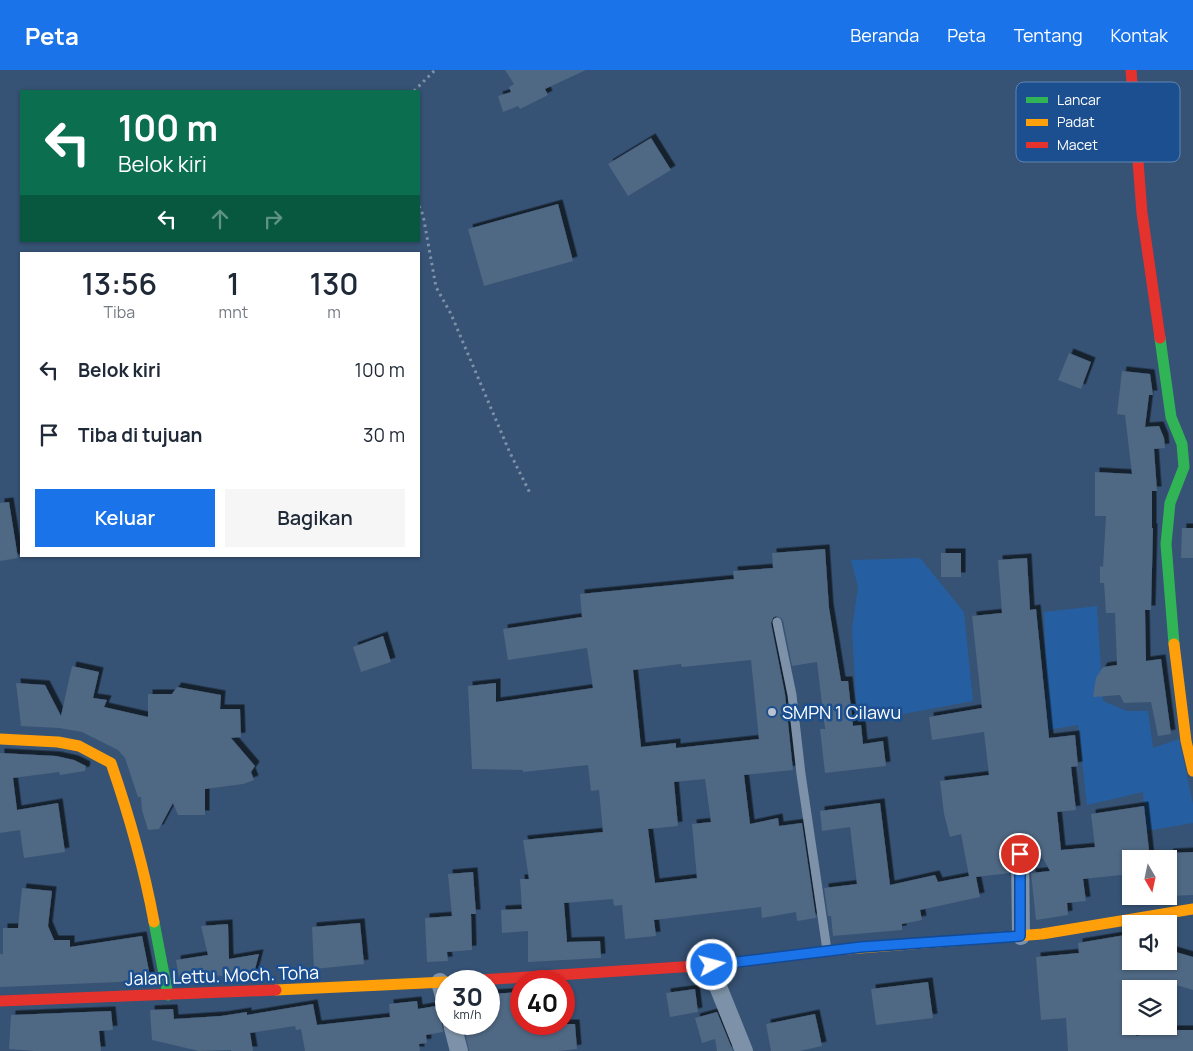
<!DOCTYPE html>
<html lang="id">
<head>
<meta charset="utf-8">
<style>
  body { margin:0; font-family:Manrope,sans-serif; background:#f6f6f7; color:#1f2937; height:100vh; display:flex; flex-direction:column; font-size:19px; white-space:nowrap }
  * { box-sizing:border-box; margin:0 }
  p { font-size:16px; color:#747a83 }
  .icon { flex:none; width:28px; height:28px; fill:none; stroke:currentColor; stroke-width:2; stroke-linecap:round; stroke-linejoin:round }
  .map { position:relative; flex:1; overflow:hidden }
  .side { position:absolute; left:20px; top:182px; width:400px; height:305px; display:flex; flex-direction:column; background:#fff; border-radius:0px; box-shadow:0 1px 4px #0004 }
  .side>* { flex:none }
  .hud { position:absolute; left:20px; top:20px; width:400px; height:152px; border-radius:0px; box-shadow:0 1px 4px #0004; background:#0b6e4f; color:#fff; overflow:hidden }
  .needle { width:32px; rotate:171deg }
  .fabs { position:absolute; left:1122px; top:780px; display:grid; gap:10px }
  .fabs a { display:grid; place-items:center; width:55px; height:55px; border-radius:0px; background:#fff; box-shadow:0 1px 4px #0004; font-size:25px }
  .speed { position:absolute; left:435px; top:900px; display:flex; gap:10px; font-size:25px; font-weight:700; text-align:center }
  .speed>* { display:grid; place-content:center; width:65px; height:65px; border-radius:50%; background:#fff; box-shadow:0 1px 4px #0004; line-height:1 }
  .speed small { font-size:12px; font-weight:400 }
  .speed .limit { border:8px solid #d22; background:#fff; color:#111 }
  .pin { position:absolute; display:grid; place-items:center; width:42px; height:42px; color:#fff; margin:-21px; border:2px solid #fff; border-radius:50%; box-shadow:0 1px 5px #0007 }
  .me { position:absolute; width:55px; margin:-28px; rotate:83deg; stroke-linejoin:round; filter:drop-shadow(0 0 4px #0008) }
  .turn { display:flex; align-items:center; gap:18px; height:105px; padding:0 15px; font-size:22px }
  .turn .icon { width:65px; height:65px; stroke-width:2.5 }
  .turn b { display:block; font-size:35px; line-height:42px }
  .lanes { display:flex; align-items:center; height:48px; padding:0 15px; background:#0003; justify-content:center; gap:25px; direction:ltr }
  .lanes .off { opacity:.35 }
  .eta { display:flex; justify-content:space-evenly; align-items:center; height:85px; text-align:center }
  .eta b { font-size:30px; font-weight:600; line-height:35px }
  .cta { display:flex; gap:10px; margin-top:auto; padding:10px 15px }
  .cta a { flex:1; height:58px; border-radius:0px; background:#1a73e8; color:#fff; font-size:20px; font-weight:600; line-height:58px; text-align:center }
  .cta a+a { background:#f6f6f7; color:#1f2937 }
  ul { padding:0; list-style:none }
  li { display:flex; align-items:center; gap:15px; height:65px; padding:0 15px }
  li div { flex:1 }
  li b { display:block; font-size:19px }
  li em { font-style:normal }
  header { display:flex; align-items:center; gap:30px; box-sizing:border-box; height:70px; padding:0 25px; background:#1a73e8; color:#fff }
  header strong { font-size:24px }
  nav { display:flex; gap:28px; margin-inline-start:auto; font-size:18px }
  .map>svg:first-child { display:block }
  .green { fill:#265fa1 }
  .building { fill:#506783; fill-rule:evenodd; filter:url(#shadow) }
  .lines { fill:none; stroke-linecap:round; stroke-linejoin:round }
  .path { stroke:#7d92a8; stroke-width:3; stroke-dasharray:2.5 4; stroke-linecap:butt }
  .lane { stroke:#7d92a8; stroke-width:9 }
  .street { stroke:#7d92a8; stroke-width:18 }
  .fast { stroke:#30b455; stroke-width:11 }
  .slow { stroke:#ff9f0a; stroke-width:11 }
  .jam { stroke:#e5322d; stroke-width:11 }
  .route-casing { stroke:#114b97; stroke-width:12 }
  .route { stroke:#1a73e8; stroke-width:9 }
  .poi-dot { fill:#b9c2ce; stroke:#1b4f8f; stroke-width:2 }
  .labels { text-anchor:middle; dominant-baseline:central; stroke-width:5; stroke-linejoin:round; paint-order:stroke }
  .poi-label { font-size:18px; fill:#fff; stroke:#1b4f8f; text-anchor:start }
  .street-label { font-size:18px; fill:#fff; stroke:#1b4f8f }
  .key { fill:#1b4f8f; stroke:#5f84b1; stroke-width:1 }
  .key-label { font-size:14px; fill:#fff }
</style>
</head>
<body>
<header>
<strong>Peta</strong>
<nav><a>Beranda</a><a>Peta</a><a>Tentang</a><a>Kontak</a></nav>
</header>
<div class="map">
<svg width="1193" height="981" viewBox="0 0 1193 981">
  <defs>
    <filter id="shadow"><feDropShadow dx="4.5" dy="-4.5" stdDeviation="0" flood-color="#0009"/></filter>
  </defs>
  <rect width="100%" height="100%" fill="#365274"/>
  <g class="green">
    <path d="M920 488 964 542 973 631 865 651 856 631 852 559 858 517 851 490Z"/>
    <path d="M1097 536 1103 631 1127 641H1148L1153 678 1179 669 1193 734V753L1146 761 1143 722 1087 735 1078 655 1048 660 1044 542Z"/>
  </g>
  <g class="building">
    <path d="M505 0H586L545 19 548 25 520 39 518 36 503 42 498 26 511 22 509 17 514 14Z"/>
    <path d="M651 68 671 100 628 126 608 94Z"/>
    <path d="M558 134 573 191 484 216 468 159Z"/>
    <path d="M1069 283 1091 292 1081 319 1058 310Z"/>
    <path d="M1122 301 1150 304 1153 325H1149L1145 357 1159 356 1164 368 1165 378 1154 379 1157 421H1152V458H1153L1151 540H1145L1146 591 1161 589 1171 664 1158 666 1151 632 1124 633 1120 625 1093 627 1096 608 1103 597 1117 595 1115 543H1106L1104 513H1100V496L1103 497 1106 446H1095V402L1132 404 1125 345 1117 344Z"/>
    <path d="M9 432 18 488 0 491V433Z"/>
    <path d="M1182 458H1193V488H1181Z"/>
    <path d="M825 479 829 538 841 611H848L853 656 861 655 863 674 883 671 886 696 825 703 820 659H825L817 592 792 596 783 551 781 548 776 546 773 548 771 553 785 624 793 700 744 705 750 754 778 748 779 756 802 753 816 848 797 851 796 842 762 848 761 837 654 850 656 866 625 869 622 835 614 836 613 829 564 833 567 872 600 871 601 888 528 892V861L502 863 501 840 522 839 520 809H529L523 770 603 762 599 720 591 721 588 695 523 702V700L472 699 468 616 496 613V632L593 618 587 578 508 590 503 559 582 547 580 524 734 509 733 501 773 498 772 483ZM751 590 759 669 676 678V673L641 677 633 600 681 594 682 597ZM705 709 711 752 692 754 697 808 655 813 648 759 678 756 674 712Z"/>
    <rect x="941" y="483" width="20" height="24"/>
    <path d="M1027 488 1030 540 1036 539 1049 668 1075 665 1078 696 1071 697 1076 740 1057 742 1061 780 1095 777 1091 744 1144 736 1150 789H1131V804L1083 809 1086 831 1067 833 1068 845 1036 850 1031 803 1050 801 1034 772 1008 775 1010 803 976 807 980 827 920 840 922 850 902 854V860L833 866 831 846H828L824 818 857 814 850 757 822 761 820 741 880 733 890 815 935 805 938 812 969 806 961 764 950 767 944 744 940 711 989 705 984 662 932 670 929 647 982 638 972 546 1002 543 998 490Z"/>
    <path d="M383 566 391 592 361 602 353 577Z"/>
    <path d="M72 596 99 602 93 628 107 630 104 637 148 647V624H172L177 617 221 625 220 639H240L241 667 231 668 255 696 251 702 254 710 243 714 205 719V745H178L173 733 159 759 148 760 142 740 141 727H138L125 688 118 680 82 662 59 658 21 656 16 613 45 615 61 646Z"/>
    <path d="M0 683 56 686 74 690 86 696 85 701 60 705 59 702 13 708 17 740 58 733 65 782 24 788 20 760 0 763Z"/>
    <path d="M1193 782V825L1169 826V783Z"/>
    <path d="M473 802 476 844H471L472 880 447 882 448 891 427 892 425 848 452 846 448 804Z"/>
    <path d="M22 818 52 821 48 856 54 870H70V877L142 866 151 911H147V908L119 912 0 917V884H3V858H18Z"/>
    <path d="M360 853 364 894 314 899 312 857Z"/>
    <path d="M228 854 229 889 259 884 253 907 232 908 205 903 179 908 176 890 208 885 201 856Z"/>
    <path d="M1131 864V891H1169V880L1193 887V920L1173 914 1122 918 1129 961H1136V966L1162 960H1193V981H1068L1066 948 1041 950 1036 887 1079 883 1078 873Z"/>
    <path d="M928 912 933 948 876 955 871 919Z"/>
    <path d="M695 919 698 942 670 947 666 923Z"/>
    <path d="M521 922V954H575L577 979 559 981H469L463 954H489V924Z"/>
    <path d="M417 931 418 939 436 936 438 941 445 946 442 952 443 962 426 965 427 973 419 974 420 981H305L301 959 296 960 295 956 250 963 253 981H231V980L199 981 152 970 150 940 173 939 174 949 221 946 247 942V945L313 934 317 955 390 947 389 934Z"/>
    <path d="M111 941 113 960 99 961 101 981H35L9 979 11 945Z"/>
    <path d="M717 942 733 981H717L715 969 702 973 695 948Z"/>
    <path d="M815 944 822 976 800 981H771L766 954Z"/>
  </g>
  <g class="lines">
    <g class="path">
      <path d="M414 21 435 0"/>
      <path d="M419 136 423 145 436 217 451 244 510 383 530 423"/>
    </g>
    <path class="lane" d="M777 552 792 625 801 704 827 880"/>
    <g class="street">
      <path d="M1020 784 1021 866"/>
      <path d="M712 895 715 909 744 981"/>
      <path d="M440 912 446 934"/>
      <path d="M452 954 459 981"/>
    </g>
    <g class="fast">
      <path d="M1160 268 1171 347 1182 374 1184 397 1170 433 1166 474 1174 574"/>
      <path d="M154 852 168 925"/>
    </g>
    <g class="slow">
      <path d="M1174 574 1186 671 1193 701"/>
      <path d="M0 669 58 672 79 676 111 693C129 745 144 798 154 852"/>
      <path d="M847 879 1042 864 1193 839"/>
      <path d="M276 920 446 912"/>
    </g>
    <g class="jam">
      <path d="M1131 0 1142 143 1160 268"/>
      <path d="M464 911 712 895 847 879"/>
      <path d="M0 931 276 920"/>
    </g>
  </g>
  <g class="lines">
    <g class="route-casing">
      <path id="route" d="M712 895 861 877 1020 866V784"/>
    </g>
    <use href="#route" class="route"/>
  </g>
  <circle class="poi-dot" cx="772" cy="642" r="5"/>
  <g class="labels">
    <g class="poi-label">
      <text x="782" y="642">SMPN 1 Cilawu</text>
    </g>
    <g class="street-label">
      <text transform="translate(222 905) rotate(-2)">Jalan Lettu. Moch. Toha</text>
    </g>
  </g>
  <rect x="1016" y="12" width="164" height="80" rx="8" class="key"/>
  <rect x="1026" y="27" width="22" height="6" fill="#30b455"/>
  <rect x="1026" y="49" width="22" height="7" fill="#ff9f0a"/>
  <rect x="1026" y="72" width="22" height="6" fill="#e5322d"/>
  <g class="key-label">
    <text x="1057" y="35">Lancar</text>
    <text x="1057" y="57">Padat</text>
    <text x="1057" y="80">Macet</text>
  </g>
</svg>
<div class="fabs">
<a><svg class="needle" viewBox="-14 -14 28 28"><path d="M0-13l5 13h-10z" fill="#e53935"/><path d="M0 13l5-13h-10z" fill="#747a83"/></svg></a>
<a><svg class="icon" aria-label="sound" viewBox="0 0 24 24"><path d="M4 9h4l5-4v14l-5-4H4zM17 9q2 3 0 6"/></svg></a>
<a><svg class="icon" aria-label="layers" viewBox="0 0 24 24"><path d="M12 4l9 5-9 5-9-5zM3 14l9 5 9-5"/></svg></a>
</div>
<div class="speed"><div>30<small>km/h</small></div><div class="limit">40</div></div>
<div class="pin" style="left:1020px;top:784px;background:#d93025"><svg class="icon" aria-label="arrive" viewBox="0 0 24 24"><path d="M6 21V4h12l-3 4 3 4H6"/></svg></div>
<svg class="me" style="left:712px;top:895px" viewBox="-20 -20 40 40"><circle r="17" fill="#1a73e8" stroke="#fff" stroke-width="3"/><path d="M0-11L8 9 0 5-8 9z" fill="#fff"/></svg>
<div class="hud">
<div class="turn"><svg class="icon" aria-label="left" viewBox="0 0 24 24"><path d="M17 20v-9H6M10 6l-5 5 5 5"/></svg><div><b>100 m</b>Belok kiri</div></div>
<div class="lanes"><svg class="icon" aria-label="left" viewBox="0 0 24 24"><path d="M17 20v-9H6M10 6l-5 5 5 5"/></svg><svg class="icon off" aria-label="ahead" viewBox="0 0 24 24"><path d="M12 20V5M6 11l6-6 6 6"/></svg><svg class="icon off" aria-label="right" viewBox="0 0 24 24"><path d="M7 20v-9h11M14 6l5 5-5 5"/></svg></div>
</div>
<section class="side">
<div class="eta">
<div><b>13:56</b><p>Tiba</p></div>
<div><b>1</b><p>mnt</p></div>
<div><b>130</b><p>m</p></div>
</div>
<ul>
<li><svg class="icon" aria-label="left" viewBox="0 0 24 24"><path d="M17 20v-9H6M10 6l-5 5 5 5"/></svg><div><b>Belok kiri</b></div><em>100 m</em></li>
<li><svg class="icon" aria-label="arrive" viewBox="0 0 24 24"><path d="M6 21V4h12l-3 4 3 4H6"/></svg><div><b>Tiba di tujuan</b></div><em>30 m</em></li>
</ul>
<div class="cta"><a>Keluar</a><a>Bagikan</a></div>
</section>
</div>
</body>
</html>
